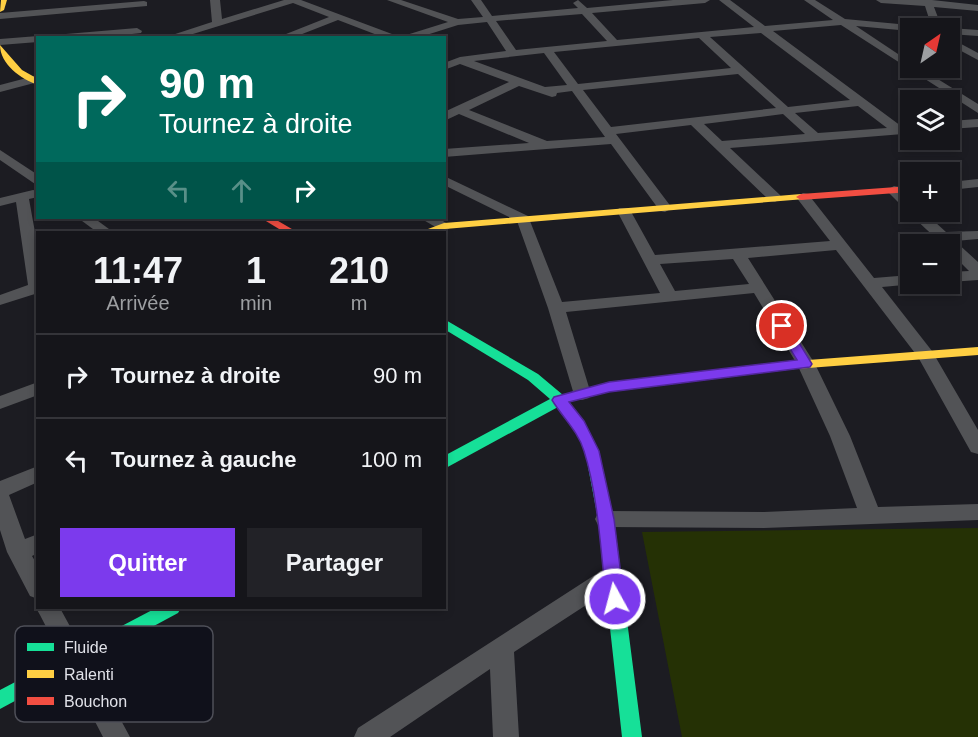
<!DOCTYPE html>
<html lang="fr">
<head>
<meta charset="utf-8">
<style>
  body { margin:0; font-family:Arial,sans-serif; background:#222227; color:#f1f3f6; height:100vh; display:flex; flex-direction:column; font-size:22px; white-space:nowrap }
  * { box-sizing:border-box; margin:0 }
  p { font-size:20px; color:#9d9fa2 }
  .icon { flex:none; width:33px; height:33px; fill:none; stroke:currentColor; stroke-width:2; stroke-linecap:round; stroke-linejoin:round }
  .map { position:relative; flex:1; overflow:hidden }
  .side { position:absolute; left:36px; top:231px; width:410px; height:378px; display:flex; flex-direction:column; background:#15151a; border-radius:0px; box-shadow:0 3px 9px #0003,0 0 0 2px #343439 }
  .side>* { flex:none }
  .guide { position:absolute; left:36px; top:36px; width:410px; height:183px; border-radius:0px; box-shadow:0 3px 9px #0003,0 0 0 2px #343439; background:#00695c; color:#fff; overflow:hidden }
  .needle { width:39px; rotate:34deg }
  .fabs { position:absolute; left:900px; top:18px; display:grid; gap:12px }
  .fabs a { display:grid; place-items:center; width:60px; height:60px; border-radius:0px; background:#15151a; box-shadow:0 3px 9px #0003,0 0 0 2px #343439; font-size:30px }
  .pin { position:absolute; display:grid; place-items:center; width:51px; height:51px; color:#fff; margin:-26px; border:3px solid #fff; border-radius:50%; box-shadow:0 2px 6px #0007 }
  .me { position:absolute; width:66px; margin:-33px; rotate:353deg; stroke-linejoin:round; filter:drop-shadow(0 0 4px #0008) }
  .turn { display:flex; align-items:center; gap:21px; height:126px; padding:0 24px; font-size:27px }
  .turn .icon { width:78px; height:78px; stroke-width:2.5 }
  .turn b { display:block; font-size:42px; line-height:51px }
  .lanes { display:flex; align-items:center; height:57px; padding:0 24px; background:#0003; justify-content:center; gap:30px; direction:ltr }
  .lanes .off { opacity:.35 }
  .eta { display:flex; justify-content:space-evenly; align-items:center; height:102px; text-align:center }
  .eta b { font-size:36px; font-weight:600; line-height:42px }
  .button { display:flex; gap:12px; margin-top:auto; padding:12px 24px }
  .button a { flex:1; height:69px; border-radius:0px; background:#7c3aed; color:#fff; font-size:24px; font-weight:600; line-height:69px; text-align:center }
  .button a+a { background:#222227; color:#f1f3f6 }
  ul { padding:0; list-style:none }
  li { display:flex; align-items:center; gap:18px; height:84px; padding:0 24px; border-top:2px solid #343439 }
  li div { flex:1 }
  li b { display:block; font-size:22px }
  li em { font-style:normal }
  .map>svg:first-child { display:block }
  .green { fill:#253105 }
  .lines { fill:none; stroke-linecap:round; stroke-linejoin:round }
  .street { fill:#525356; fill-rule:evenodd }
  .fast { fill:#16e098; fill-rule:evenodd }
  .slow { fill:#ffcf43; fill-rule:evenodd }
  .jam { fill:#f24e42; fill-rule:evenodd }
  .route { fill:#7c3aed; stroke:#51269a; stroke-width:1.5 }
  .key { fill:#10111b; stroke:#4e4f58; stroke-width:1.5 }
  .key-label { font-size:16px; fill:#e0e1e8 }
</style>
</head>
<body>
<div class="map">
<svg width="978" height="737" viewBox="0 0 978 737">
  <rect width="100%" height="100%" fill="#1c1c22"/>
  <path class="green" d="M978 528V737H682L642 532Z"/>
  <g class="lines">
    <g class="street">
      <path d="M210 0H220L222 19 284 0H301L400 37 448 22 387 0H401L458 19 483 17 471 0H481L492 16 578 8 573 3 578 0 587 8 673 0H710L705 3 592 13 617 40 754 27 719 0H730L765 26 833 20 804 0H815L845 19 920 26 921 28H910V31L856 26 910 62V68H920L978 104V113L841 25 773 31 901 126 909 130 903 134 730 148 780 195 782 198 775 202 770 201 691 125 616 134 672 208 665 212 660 211 611 144 444 157V149L529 143 459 114 444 121V112L509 82 460 64 444 70V63L460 57 506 51 487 22 458 25 417 38H385L338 20 292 38H276L329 17 293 3 180 38H163L212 22ZM582 14 607 41 516 50 496 21ZM761 33 850 100 788 107 710 37ZM699 38 731 68 578 84 554 52ZM544 53 567 85 545 87 474 61ZM738 74 776 108 611 127 583 90ZM519 86 552 97 556 96 557 93 572 91 605 137 547 141 469 110ZM858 106 887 128 818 133 795 113ZM783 114 805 134 722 141 704 124Z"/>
      <path d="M876 0H932L978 5V11L934 7 942 28H932L925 6 881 3Z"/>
      <path d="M144 1 147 2V6L0 19V13Z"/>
      <path d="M137 28 142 31 141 33 96 38H49L54 35Z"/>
      <path d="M948 28H950L978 30V36L950 34Z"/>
      <path d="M38 36 42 38H38V42L0 45V39Z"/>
      <path d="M950 38 978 53V60L950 45Z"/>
      <path d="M38 75V82L0 92V85Z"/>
      <path d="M978 119V127L950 129V121Z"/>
      <path d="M0 150 38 175V186L0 160Z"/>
      <path d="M444 176 528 216 562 302 660 293 617 211 619 208H629L655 255 830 241 796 197 803 193 808 194 874 278 910 275V284H915L882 287 932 351 978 430V454L971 452 918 357 836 250 748 258 815 364 850 436 878 507 978 504V520L764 528 606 527 598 525 595 519 598 513 606 511 764 512 857 508 830 436 797 364 754 293 566 312 591 394 589 398 582 400 575 398 548 308 517 221 444 185ZM733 259 749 284 675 291 660 264Z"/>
      <path d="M978 179V187L950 190V182Z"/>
      <path d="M894 186 899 187 910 199V212H924L946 232 978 231V239L955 241 978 262V280L950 282V272L969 271 950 252V244H942L911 215 910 210 905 209 889 193 887 190Z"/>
      <path d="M33 190 38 191V197L29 199 38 249V293L0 305V295L28 285 16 202 0 206V198Z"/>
      <path d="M78 218H94L113 232H97Z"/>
      <path d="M420 218H438L451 226 449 229H439Z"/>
      <path d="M38 382V395L0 409V396Z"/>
      <path d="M38 466V482L9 495 25 539 38 534V553L32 556 38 566V599L30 596 7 552 0 530V481Z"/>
      <path d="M612 566 620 569 623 576 620 583 514 652 519 737H493L490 669 390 737H354L358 728 604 569Z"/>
      <path d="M38 605V608H60L130 737H103L40 615 36 608Z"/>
    </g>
    <g class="fast">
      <path d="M444 319 538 374 563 395 609 382 795 361 802 365 795 369 609 392 569 402 584 421 599 451 614 519 642 737H622L598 519 585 451 573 427 558 407 444 469V456L550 399 528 380 444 329Z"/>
      <path d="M156 608H181L178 613 0 709V690Z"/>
    </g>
    <g class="slow">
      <path d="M1 0H7L4 10 0 12Z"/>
      <path d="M0 45 22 70 38 79V85C21 79 0 64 0 45Z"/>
      <path d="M801 194 806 197 805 199 445 229 435 232H420L444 223Z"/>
      <path d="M978 347V355L795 369 788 365 795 361Z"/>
    </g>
    <g class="jam">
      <path d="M910 186V192L801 200 796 197 801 194Z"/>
      <path d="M261 218H273L297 232H284Z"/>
    </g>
  </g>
  <path class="route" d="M782 322 787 323 812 364 810 367 609 392 569 402 584 421 599 451 614 519 624 599 621 604 615 606 609 604 606 599C601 553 598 495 584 451 578 431 563 418 552 400L554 397 609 382 797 360 776 326Z"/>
  <rect x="15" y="626" width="198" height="96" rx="9" class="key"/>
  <rect x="27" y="643" width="27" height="8" fill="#16e098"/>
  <rect x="27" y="670" width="27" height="8" fill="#ffcf43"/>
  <rect x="27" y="697" width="27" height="8" fill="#f24e42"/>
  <g class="key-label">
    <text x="64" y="653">Fluide</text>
    <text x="64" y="680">Ralenti</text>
    <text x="64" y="707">Bouchon</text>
  </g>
</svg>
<div class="fabs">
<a><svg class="needle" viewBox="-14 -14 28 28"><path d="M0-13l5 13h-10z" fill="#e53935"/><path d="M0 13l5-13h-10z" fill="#9d9fa2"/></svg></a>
<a><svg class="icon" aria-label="layers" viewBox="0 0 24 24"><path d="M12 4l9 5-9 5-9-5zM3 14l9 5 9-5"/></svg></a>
<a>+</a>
<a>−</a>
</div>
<div class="pin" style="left:782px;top:326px;background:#d93025"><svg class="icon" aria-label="arrive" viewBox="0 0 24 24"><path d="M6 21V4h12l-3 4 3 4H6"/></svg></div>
<svg class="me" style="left:615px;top:599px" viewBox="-20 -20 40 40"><circle r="17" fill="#7c3aed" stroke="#fff" stroke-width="3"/><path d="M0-11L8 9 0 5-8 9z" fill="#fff"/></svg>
<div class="guide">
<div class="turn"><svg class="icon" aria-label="right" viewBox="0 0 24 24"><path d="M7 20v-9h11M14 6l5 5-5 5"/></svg><div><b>90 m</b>Tournez à droite</div></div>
<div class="lanes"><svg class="icon off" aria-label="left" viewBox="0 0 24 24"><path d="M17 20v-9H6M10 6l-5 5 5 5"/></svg><svg class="icon off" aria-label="ahead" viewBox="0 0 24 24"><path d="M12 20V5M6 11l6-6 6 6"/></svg><svg class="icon" aria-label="right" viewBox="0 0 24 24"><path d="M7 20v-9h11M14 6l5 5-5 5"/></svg></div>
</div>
<section class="side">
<div class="eta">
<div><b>11:47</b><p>Arrivée</p></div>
<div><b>1</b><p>min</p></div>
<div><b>210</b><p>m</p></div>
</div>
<ul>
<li><svg class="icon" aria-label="right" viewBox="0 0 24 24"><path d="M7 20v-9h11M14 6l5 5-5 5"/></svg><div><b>Tournez à droite</b></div><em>90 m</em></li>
<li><svg class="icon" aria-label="left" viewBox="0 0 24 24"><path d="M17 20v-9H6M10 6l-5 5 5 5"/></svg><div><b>Tournez à gauche</b></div><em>100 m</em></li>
</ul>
<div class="button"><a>Quitter</a><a>Partager</a></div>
</section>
</div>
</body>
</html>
